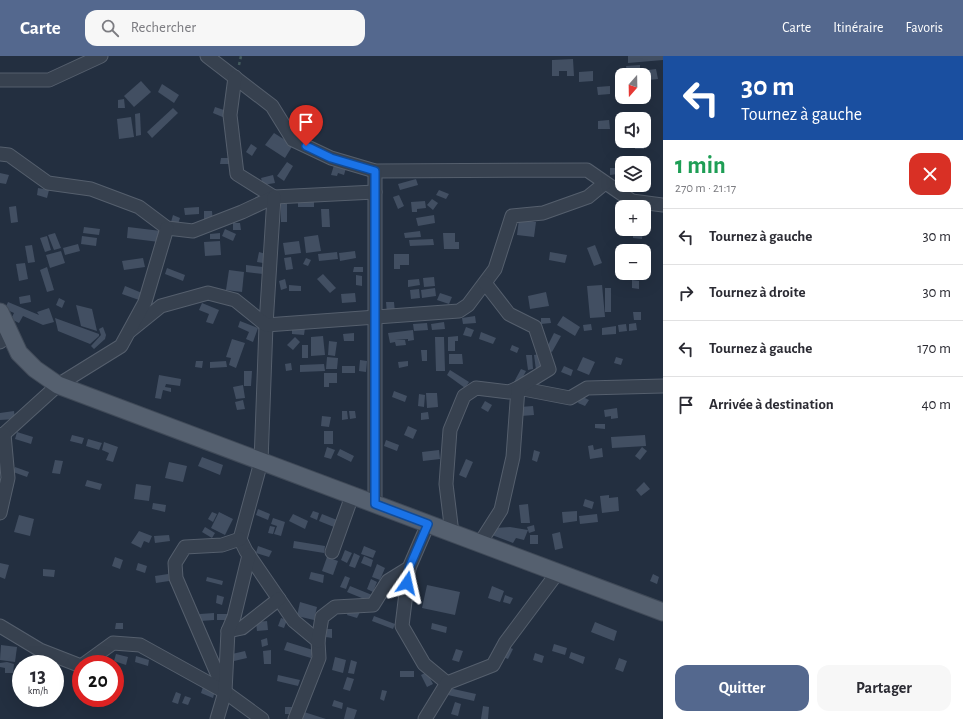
<!DOCTYPE html>
<html lang="fr">
<head>
<meta charset="utf-8">
<style>
  body { margin:0; font-family:"Alegreya Sans",sans-serif; background:#f7f7f7; color:#2b2b33; height:100vh; display:flex; flex-direction:column; font-size:15px; white-space:nowrap }
  * { box-sizing:border-box; margin:0 }
  p { font-size:13px; color:#7c7c81 }
  .icon { flex:none; width:22px; height:22px; fill:none; stroke:currentColor; stroke-width:2; stroke-linecap:round; stroke-linejoin:round }
  .map { position:relative; flex:1; overflow:hidden }
  .side { display:flex; flex-direction:column; background:#fff; width:300px }
  .side>* { flex:none }
  .guide { background:#1a4fa0; color:#fff; overflow:hidden }
  .needle { width:26px; rotate:200deg }
  .fabs { position:absolute; left:615px; top:12px; display:grid; gap:8px }
  .fabs a { display:grid; place-items:center; width:36px; height:36px; border-radius:8px; background:#fff; box-shadow:0 4px 16px #0002; font-size:20px }
  .speed { position:absolute; left:12px; top:599px; display:flex; gap:8px; font-size:20px; font-weight:700; text-align:center }
  .speed>* { display:grid; place-content:center; width:52px; height:52px; border-radius:50%; background:#fff; box-shadow:0 4px 16px #0002; line-height:1 }
  .speed small { font-size:10px; font-weight:400 }
  .speed .limit { border:6px solid #d22; background:#fff; color:#111 }
  .pin { position:absolute; display:grid; place-items:center; width:34px; height:34px; color:#fff; margin:-41px -17px; border-radius:50% 50% 50% 0; rotate:-45deg; box-shadow:0 0 4px #0007 }
  .pin .icon { rotate:45deg }
  .me { position:absolute; width:44px; margin:-22px; rotate:11deg; stroke-linejoin:round; filter:drop-shadow(0 0 3px #0008) }
  .turn { display:flex; align-items:center; gap:14px; height:84px; padding:0 12px; font-size:18px }
  .turn .icon { width:52px; height:52px; stroke-width:2.5 }
  .turn b { display:block; font-size:28px; line-height:34px }
  .round { display:grid; place-items:center; flex:none; width:42px; height:42px; border-radius:12px; background:#f7f7f7 }
  .headline { display:flex; align-items:center; justify-content:space-between; height:68px; padding:0 12px }
  h1 { font-size:24px; font-weight:700; line-height:30px; color:#1e9e55 }
  .cta { display:flex; gap:8px; margin-top:auto; padding:8px 12px }
  .cta a { flex:1; height:46px; border-radius:12px; background:#54688e; color:#fff; font-size:16px; font-weight:700; line-height:46px; text-align:center }
  .cta a+a { background:#f7f7f7; color:#2b2b33 }
  ul { padding:0; list-style:none }
  li { display:flex; align-items:center; gap:12px; height:56px; padding:0 12px; border-top:1px solid #e1e1e2 }
  li div { flex:1 }
  li b { display:block; font-size:15px }
  li em { font-style:normal }
  header { display:flex; align-items:center; gap:24px; box-sizing:border-box; height:56px; padding:0 20px; background:#54688e; color:#fff }
  header strong { font-size:19px }
  nav { display:flex; gap:22px; margin-inline-start:auto; font-size:14px }
  .search { width:280px; height:36px; background:#f7f7f7; display:flex; align-items:center; gap:10px; box-sizing:border-box; padding:0 14px; border-radius:12px; color:#7c7c81; font-size:15px }
  main { display:flex; flex:1; min-height:0 }
  .map>svg:first-child { display:block }
  .building { fill:#424f62 }
  .lines { fill:none; stroke-linecap:round; stroke-linejoin:round }
  .minor-casing { stroke:#555f6d; stroke-width:15 }
  .major-casing { stroke:#404a58; stroke-width:19 }
  .path { stroke:#435a5d; stroke-width:2.5; stroke-dasharray:3 3; stroke-linecap:butt }
  .minor { stroke:#37414f; stroke-width:13 }
  .major { stroke:#55606f; stroke-width:17 }
  .route-casing { stroke:#114b97; stroke-width:10 }
  .route { stroke:#1a73e8; stroke-width:7 }
</style>
</head>
<body>
<header>
<strong>Carte</strong>
<div class="search"><svg class="icon" aria-label="search" viewBox="0 0 24 24"><circle cx="10" cy="10" r="6"/><path d="M15 15l6 6"/></svg>Rechercher</div>
<nav><a>Carte</a><a>Itinéraire</a><a>Favoris</a></nav>
</header>
<main>
<div class="map">
<svg width="663" height="663" viewBox="0 0 663 663">
  <rect width="100%" height="100%" fill="#232f40"/>
  <g class="building">
    <path d="M628 0H663V4L628 7Z"/>
    <path d="M573 3 574 20H567V15H559V20H552V4Z"/>
    <path d="M640 9V14L627 16 626 10Z"/>
    <path d="M656 13 658 23 649 24 648 14Z"/>
    <path d="M593 15V25L579 26V16Z"/>
    <path d="M141 25 151 36 134 51 124 40Z"/>
    <path d="M162 28 179 39 174 47 158 36Z"/>
    <path d="M610 30V38L598 39 597 31Z"/>
    <path d="M124 43 125 52H118V44Z"/>
    <path d="M215 51 227 55 225 62 213 57Z"/>
    <path d="M173 52 178 57 152 82 147 76Z"/>
    <path d="M140 57 141 79 136 80 135 58Z"/>
    <path d="M131 61 134 81 119 83 117 63Z"/>
    <path d="M609 64 610 73H598V65Z"/>
    <path d="M619 76H622V85H629L630 88 620 89Z"/>
    <path d="M274 77 293 89 285 102 265 89Z"/>
    <path d="M251 88 257 92 252 100 246 96Z"/>
    <rect x="635" y="88" width="9" height="5"/>
    <path d="M221 102H232V108H220Z"/>
    <path d="M640 102 641 107H624V104Z"/>
    <path d="M287 106 293 110 284 125 277 120Z"/>
    <path d="M334 109 346 112 344 119 338 117 337 120 331 119Z"/>
    <path d="M610 112H617L618 118 610 119Z"/>
    <path d="M0 117 9 119 6 128 0 127Z"/>
    <path d="M273 119 275 127 263 129 261 122Z"/>
    <path d="M416 123 418 129 400 134 398 128Z"/>
    <path d="M644 128H648L649 135 633 136 632 129Z"/>
    <path d="M38 132 49 134 47 142 37 139Z"/>
    <path d="M439 134 449 138 446 143 436 139Z"/>
    <path d="M399 139 404 150 398 153 393 141Z"/>
    <path d="M432 143 438 147 433 154 427 149Z"/>
    <path d="M425 145 426 152 417 153V156H412L411 146Z"/>
    <rect x="298" y="146" width="16" height="5"/>
    <rect x="281" y="148" width="6" height="18"/>
    <path d="M16 150 18 166 11 167 9 151Z"/>
    <path d="M199 151V158L185 159 184 152Z"/>
    <path d="M321 153H329L330 171H322Z"/>
    <path d="M204 155H212L213 167H204Z"/>
    <path d="M173 159 180 162 178 168 171 166Z"/>
    <path d="M434 159 435 167 418 170 416 162Z"/>
    <path d="M519 163 536 166 534 181 517 179Z"/>
    <path d="M233 167H240L241 174H233Z"/>
    <path d="M84 171 100 173 99 179 83 177Z"/>
    <path d="M128 171 161 175 159 186 127 182Z"/>
    <path d="M225 173 236 178 233 185 222 180Z"/>
    <path d="M633 173H643L642 183 633 182Z"/>
    <path d="M420 175 421 181 405 182 404 177Z"/>
    <path d="M55 177 61 192 54 194 48 179Z"/>
    <path d="M220 177V183H210V178Z"/>
    <path d="M443 177H455V186H459V193H444Z"/>
    <path d="M318 179 321 195 306 197 304 181Z"/>
    <path d="M47 180 51 194 45 196 40 182Z"/>
    <path d="M82 180 97 182 96 190 81 188Z"/>
    <path d="M433 183 434 189 410 190 409 184Z"/>
    <path d="M220 185 221 199 205 200 204 186Z"/>
    <path d="M299 185 301 197 285 199 283 187Z"/>
    <path d="M78 188 80 195 65 199 63 192Z"/>
    <path d="M32 189 35 206 28 207 25 190Z"/>
    <path d="M595 189 602 207 594 210 587 192Z"/>
    <path d="M61 195 65 207 50 212 46 199Z"/>
    <path d="M355 195 356 202 340 205 339 197Z"/>
    <path d="M259 196 266 198 263 207 257 206Z"/>
    <path d="M337 196 338 203 319 205 318 198Z"/>
    <path d="M550 196 567 199 565 207 549 204Z"/>
    <path d="M394 198H409V209H400V213H394Z"/>
    <path d="M291 201 293 213 286 214 284 202Z"/>
    <path d="M143 202 145 211 124 214 122 205Z"/>
    <path d="M306 202 311 204 308 210 303 208Z"/>
    <path d="M25 207 28 223 19 225 16 208Z"/>
    <path d="M246 209 263 211V218L246 216Z"/>
    <path d="M47 211 54 234 47 236 40 214Z"/>
    <path d="M354 211H363V216H353Z"/>
    <path d="M167 212 185 219 183 225 165 218Z"/>
    <path d="M229 214 244 216 242 236 226 234Z"/>
    <path d="M323 218 336 232 330 237 317 223Z"/>
    <path d="M356 219 362 220V230L356 229Z"/>
    <path d="M434 221 435 230 424 231 423 222Z"/>
    <path d="M285 223 287 232 281 234 279 225Z"/>
    <path d="M419 223 420 229 408 231V224Z"/>
    <path d="M632 224 639 225V233L632 232Z"/>
    <path d="M289 229 301 230V235H289Z"/>
    <path d="M602 229 605 261 590 262 587 230Z"/>
    <path d="M125 230 142 237 139 244 122 238Z"/>
    <path d="M435 232 436 240 422 242 421 234Z"/>
    <rect x="605" y="232" width="6" height="24"/>
    <path d="M419 233 420 242 411 243 410 234Z"/>
    <path d="M546 236 549 250 530 253 528 240Z"/>
    <path d="M355 237 356 246 342 247 341 238Z"/>
    <path d="M440 237 452 241 449 248 437 244Z"/>
    <path d="M30 239 31 246 20 248 19 241Z"/>
    <path d="M59 242 65 245 62 252 56 249Z"/>
    <path d="M8 246 39 259 37 256 49 252 54 266 43 269 23 260 19 267 11 263 14 257 5 253Z"/>
    <path d="M386 246H394L395 257 387 258Z"/>
    <path d="M202 247 219 254 213 268 206 266 209 258 199 254Z"/>
    <path d="M76 249 92 253 97 275 81 270Z"/>
    <path d="M633 256H641V264H634Z"/>
    <path d="M475 260 476 267 463 268 462 262Z"/>
    <path d="M563 260 580 271 575 280 557 269Z"/>
    <path d="M55 262 99 278V280L90 288 58 275Z"/>
    <path d="M541 262H550L551 267 541 268Z"/>
    <path d="M240 265 258 272 253 286 246 283 249 276 238 271Z"/>
    <path d="M444 266 445 273 432 274 431 268Z"/>
    <path d="M427 267 428 274 414 275 413 268Z"/>
    <path d="M636 267 637 274 629 275V268Z"/>
    <path d="M591 268 592 274 584 275 583 269Z"/>
    <path d="M626 268 627 275 619 276 618 269Z"/>
    <path d="M616 270V278L602 279V272Z"/>
    <path d="M103 271 106 279 105 283 94 293 91 290 101 279 99 273Z"/>
    <path d="M292 271 305 272 304 279 292 278Z"/>
    <path d="M466 271 474 274 471 281 463 279Z"/>
    <path d="M413 274 414 284 408 285V283L395 284H405L406 289 396 290 395 286 390 287 388 277Z"/>
    <path d="M481 276 496 282 493 288 479 283Z"/>
    <path d="M354 277V285H344L343 278Z"/>
    <path d="M554 277 561 280 552 296 546 293Z"/>
    <path d="M323 280 325 299 311 300V281Z"/>
    <path d="M458 280V285H455V295H448V281Z"/>
    <path d="M295 281 300 286 293 294 287 289Z"/>
    <path d="M435 281H444L445 315H436Z"/>
    <path d="M232 283 245 287 236 312 229 309 231 302 226 301Z"/>
    <path d="M329 285 337 286 335 300 328 299Z"/>
    <rect x="302" y="289" width="6" height="13"/>
    <path d="M512 289 519 292 517 297 510 294Z"/>
    <path d="M421 294H427V305H422Z"/>
    <path d="M449 298H462L463 308H449Z"/>
    <path d="M540 298 542 313 536 314 534 299Z"/>
    <path d="M526 299H532L533 313 528 314Z"/>
    <path d="M327 301 338 302 337 313H326Z"/>
    <path d="M583 301 595 306 589 319 577 314Z"/>
    <path d="M616 301 623 303 621 309 614 307Z"/>
    <path d="M360 304 367 305 366 316 359 315Z"/>
    <path d="M196 305H203L202 312 195 311Z"/>
    <path d="M226 305 227 311 210 312V306Z"/>
    <path d="M408 305V310L399 312 398 306Z"/>
    <path d="M291 307 292 314 286 315 285 308Z"/>
    <path d="M324 308 325 315 300 316V309Z"/>
    <rect x="342" y="310" width="13" height="7"/>
    <path d="M564 310 573 314 571 320 561 316Z"/>
    <path d="M521 313 526 315 519 329 514 326Z"/>
    <path d="M450 314 469 326 465 332 447 319Z"/>
    <path d="M244 315H252L251 330H244Z"/>
    <path d="M324 317H337V327H329V331H324Z"/>
    <path d="M159 319 181 323 180 330 166 328 165 331 171 332V336L163 334 161 343 155 342Z"/>
    <path d="M243 329 245 342 236 343 233 331Z"/>
    <path d="M394 335 407 340 405 346 392 341Z"/>
    <path d="M426 337H437L438 351 427 352Z"/>
    <path d="M419 338 425 339 424 351 418 350Z"/>
    <path d="M581 340 589 344 585 350 578 347Z"/>
    <path d="M243 344 245 353 237 354 235 346Z"/>
    <path d="M485 345 492 349 488 356 481 352Z"/>
    <path d="M533 350 534 359 521 360 520 351Z"/>
    <path d="M617 352 618 362 611 363V360L605 361 604 354Z"/>
    <path d="M14 355 15 363 0 364V357Z"/>
    <path d="M342 355H347L348 363 342 364Z"/>
    <path d="M349 355H355L356 362 350 363Z"/>
    <path d="M428 356 429 363 421 364V357Z"/>
    <path d="M322 360 331 361 329 371 321 370Z"/>
    <path d="M595 368H605V373L595 372Z"/>
    <path d="M408 370 417 374 413 383 404 379Z"/>
    <rect x="324" y="375" width="9" height="13"/>
    <path d="M17 376 33 381 31 388 15 383Z"/>
    <path d="M72 379 84 382 82 388 70 385Z"/>
    <path d="M645 379 646 390 612 392 611 381Z"/>
    <path d="M88 383 102 387 99 394 86 390Z"/>
    <path d="M386 384 399 389 397 395 384 390Z"/>
    <path d="M104 386 118 391 113 406 106 404 109 397 102 394Z"/>
    <path d="M593 389 594 394 602 392 603 401 590 403 588 390Z"/>
    <path d="M327 391 335 394 331 403 324 401Z"/>
    <path d="M642 391 647 395 640 404 635 400Z"/>
    <path d="M340 393 354 400 351 406 337 399Z"/>
    <path d="M439 394 440 403 423 405 422 396Z"/>
    <path d="M534 394 540 396 537 406 532 404Z"/>
    <path d="M202 401 223 409 220 419 198 410Z"/>
    <path d="M466 403 473 406 466 422 459 419Z"/>
    <path d="M55 404 63 405 60 418 52 417Z"/>
    <path d="M169 406 187 410 183 426 165 422Z"/>
    <path d="M15 411 29 416 27 421 13 416Z"/>
    <path d="M87 424 102 428 100 434 85 430Z"/>
    <path d="M644 426 650 433 641 440 636 434Z"/>
    <path d="M136 428 151 430 149 445 134 443Z"/>
    <path d="M609 439V442L618 441 619 455 602 457 600 440Z"/>
    <path d="M585 443 594 446 592 453 583 450Z"/>
    <path d="M153 447 166 449 165 456 152 453Z"/>
    <path d="M528 448 530 467H521L519 449Z"/>
    <path d="M258 453 270 458 268 464 256 459Z"/>
    <path d="M313 455 319 457 317 464 310 461Z"/>
    <path d="M577 455V465L563 467 562 456Z"/>
    <path d="M212 456 217 458 213 466 208 463Z"/>
    <path d="M219 456 233 463 225 479 211 472Z"/>
    <path d="M293 458 308 465 305 473 289 465Z"/>
    <path d="M322 458 337 464 334 471 319 465Z"/>
    <path d="M597 458 598 466 580 468 579 460Z"/>
    <path d="M19 459 34 463 30 480 14 476Z"/>
    <path d="M273 462 285 466 281 480 274 478 277 470 271 468Z"/>
    <path d="M534 469 535 475 529 477 528 474 524 484 516 482 513 487 492 479 495 472 510 471 528 474 527 471Z"/>
    <path d="M270 470 275 471 273 478 268 477Z"/>
    <path d="M205 471 215 477 212 482 202 476Z"/>
    <path d="M139 475 152 480 149 487 144 485 141 492 131 487Z"/>
    <path d="M560 476 563 492 555 494 552 478Z"/>
    <path d="M169 479 170 485 155 487 154 480Z"/>
    <rect x="530" y="479" width="8" height="9"/>
    <path d="M294 485 325 490 324 497 293 492Z"/>
    <path d="M258 490 272 495 269 501 256 497Z"/>
    <path d="M364 490 376 495 373 502 361 498Z"/>
    <path d="M345 494 352 497 347 507 341 504Z"/>
    <path d="M354 497 360 500 355 512 349 510Z"/>
    <path d="M364 500 373 504 371 511 361 507Z"/>
    <path d="M115 501 123 504 120 513 112 510Z"/>
    <path d="M327 501 338 505 333 519 322 515Z"/>
    <path d="M0 507 9 509 5 523 0 521Z"/>
    <path d="M138 507 147 510 145 517 136 514Z"/>
    <path d="M377 508 385 512 380 524 372 521Z"/>
    <path d="M43 513 55 514 54 521 43 520Z"/>
    <path d="M311 516 324 519 323 527 309 523Z"/>
    <path d="M168 518 169 525 156 527 155 520Z"/>
    <path d="M653 518 659 521 657 528 650 525Z"/>
    <path d="M345 520 350 522 346 533 340 531Z"/>
    <path d="M207 521 223 525 222 529 206 525Z"/>
    <path d="M371 523 377 526 373 536 367 533Z"/>
    <path d="M427 529 460 536 455 559 422 552Z"/>
    <path d="M350 530 372 539 369 545 347 536Z"/>
    <path d="M492 530 504 535 500 546 488 542Z"/>
    <path d="M217 539 224 541 222 549 216 547Z"/>
    <path d="M505 539 513 542 510 548 503 546Z"/>
    <path d="M300 546 317 551 314 564 297 560Z"/>
    <path d="M349 552 360 556 357 562 347 559Z"/>
    <path d="M214 557V564L200 565V558Z"/>
    <path d="M217 558H230L231 564H217Z"/>
    <path d="M374 560 395 568 393 573 372 565Z"/>
    <path d="M281 562 287 564 284 572 278 570Z"/>
    <path d="M267 565 268 574 257 575 256 566Z"/>
    <path d="M595 566 617 575 614 585 591 576Z"/>
    <path d="M116 567H123V573H115Z"/>
    <path d="M432 567 447 571 446 577 431 573Z"/>
    <path d="M327 573H332V582L326 581Z"/>
    <path d="M267 582 268 589 262 591 261 584Z"/>
    <path d="M287 586 313 594 311 602 284 594Z"/>
    <path d="M554 588 567 592 565 599 552 595Z"/>
    <path d="M1 589 17 591 15 606 0 604Z"/>
    <path d="M508 591 513 593 508 603 503 601Z"/>
    <path d="M456 593 463 595 459 606 452 604Z"/>
    <path d="M271 594V608H264L263 595Z"/>
    <path d="M245 595 247 602 234 605 232 598Z"/>
    <path d="M571 596 585 601 583 608 569 602Z"/>
    <path d="M535 597 544 600 542 607 533 604Z"/>
    <path d="M116 598 128 601 126 609 114 605Z"/>
    <path d="M136 600 149 604 148 610 135 606Z"/>
    <path d="M335 601 346 604 343 617 332 614Z"/>
    <path d="M619 602 627 605 623 616 615 613Z"/>
    <path d="M351 604 357 606 354 618 348 617Z"/>
    <path d="M7 606 14 608 13 617H5V612L0 611V607Z"/>
    <rect x="400" y="615" width="14" height="6"/>
    <path d="M427 616 433 628 427 631 421 619Z"/>
    <path d="M278 619 300 624 298 630 277 625Z"/>
    <path d="M347 621 354 623 350 635 343 633Z"/>
    <path d="M203 631 215 635 213 642 201 637Z"/>
    <path d="M449 632 476 638 474 645 448 639Z"/>
    <path d="M382 634 387 635 384 645 380 643Z"/>
    <path d="M176 636 181 638 178 648 172 646Z"/>
    <path d="M185 640 191 642 188 649 182 647Z"/>
    <path d="M334 644 343 647 342 653 332 650Z"/>
    <path d="M455 646 461 648 458 660 451 658Z"/>
    <path d="M483 650 489 651 488 663H481Z"/>
    <path d="M285 651H293L294 658H285Z"/>
    <path d="M347 651 357 654 354 663H344Z"/>
    <path d="M304 656 326 663H302Z"/>
  </g>
  <g class="lines">
    <g class="minor-casing">
      <g id="minor">
        <path d="M207 0 272 50 293 84 331 102 375 115 587 114 632 145 663 149"/>
        <path d="M235 21 230 59 237 118 274 141"/>
        <path d="M0 24H49L101 0"/>
        <path d="M0 98 9 99 48 127 91 133 139 151 167 172 193 175 242 156 274 141 375 136"/>
        <path d="M375 115V448"/>
        <path d="M274 141 266 269 261 406 240 483 246 495 294 565 318 585 319 602 295 663"/>
        <path d="M130 275 161 250 208 237 235 244 266 269 459 255 468 249 495 213 512 160 543 157 588 141 605 127"/>
        <path d="M0 286 10 278"/>
        <path d="M0 379 4 378 58 329 121 290 145 246 167 172"/>
        <path d="M0 457 8 422 4 378"/>
        <path d="M452 477 446 428 450 374 464 340 476 332 509 336 518 332 570 342 587 332 663 330"/>
        <path d="M240 483 222 489 185 491 175 507 176 522 225 636 262 663"/>
        <path d="M480 487 501 454 513 401 518 332 549 313 535 271 509 258 485 227"/>
        <path d="M332 496 352 440"/>
        <path d="M409 512 402 570 424 608 447 627"/>
        <path d="M0 570 40 594 81 610"/>
        <path d="M228 575 242 572 279 543"/>
        <path d="M318 585 322 561 335 551 373 549 388 525 409 512 428 468"/>
        <path d="M84 608 113 587 140 589 225 636"/>
        <path d="M217 663 225 636 228 575 234 561 249 499"/>
        <path d="M425 663 447 627 493 609 505 587 558 516"/>
      </g>
    </g>
    <g class="major-casing">
      <path id="major" d="M0 256 19 297 35 313 58 329 663 556"/>
    </g>
    <path class="path" d="M239 9 241 0"/>
    <use href="#minor" class="minor"/>
    <use href="#major" class="major"/>
  </g>
  <g class="lines">
    <g class="route-casing">
      <path id="route" d="M306 90 331 102 375 115V448L428 468 409 512 407 527"/>
    </g>
    <use href="#route" class="route"/>
  </g>
</svg>
<div class="fabs">
<a><svg class="needle" viewBox="-14 -14 28 28"><path d="M0-13l5 13h-10z" fill="#e53935"/><path d="M0 13l5-13h-10z" fill="#7c7c81"/></svg></a>
<a><svg class="icon" aria-label="sound" viewBox="0 0 24 24"><path d="M4 9h4l5-4v14l-5-4H4zM17 9q2 3 0 6"/></svg></a>
<a><svg class="icon" aria-label="layers" viewBox="0 0 24 24"><path d="M12 4l9 5-9 5-9-5zM3 14l9 5 9-5"/></svg></a>
<a>+</a>
<a>−</a>
</div>
<div class="speed"><div>13<small>km/h</small></div><div class="limit">20</div></div>
<div class="pin" style="left:306px;top:90px;background:#d93025"><svg class="icon" aria-label="arrive" viewBox="0 0 24 24"><path d="M6 21V4h12l-3 4 3 4H6"/></svg></div>
<svg class="me" style="left:407px;top:527px" viewBox="-20 -20 40 40"><path d="M0-17L14 15 0 8-14 15z" fill="#1a73e8" stroke="#fff" stroke-width="4"/></svg>
</div>
<section class="side">
<div class="guide">
<div class="turn"><svg class="icon" aria-label="left" viewBox="0 0 24 24"><path d="M17 20v-9H6M10 6l-5 5 5 5"/></svg><div><b>30 m</b>Tournez à gauche</div></div>
</div>
<div class="headline"><div><h1>1 min</h1><p>270 m · 21:17</p></div><a class="round" style="background:#d93025;color:#fff"><svg class="icon" aria-label="close" viewBox="0 0 24 24"><path d="M6 6l12 12M18 6L6 18"/></svg></a></div>
<ul>
<li><svg class="icon" aria-label="left" viewBox="0 0 24 24"><path d="M17 20v-9H6M10 6l-5 5 5 5"/></svg><div><b>Tournez à gauche</b></div><em>30 m</em></li>
<li><svg class="icon" aria-label="right" viewBox="0 0 24 24"><path d="M7 20v-9h11M14 6l5 5-5 5"/></svg><div><b>Tournez à droite</b></div><em>30 m</em></li>
<li><svg class="icon" aria-label="left" viewBox="0 0 24 24"><path d="M17 20v-9H6M10 6l-5 5 5 5"/></svg><div><b>Tournez à gauche</b></div><em>170 m</em></li>
<li><svg class="icon" aria-label="arrive" viewBox="0 0 24 24"><path d="M6 21V4h12l-3 4 3 4H6"/></svg><div><b>Arrivée à destination</b></div><em>40 m</em></li>
</ul>
<div class="cta"><a>Quitter</a><a>Partager</a></div>
</section>
</main>
</body>
</html>
